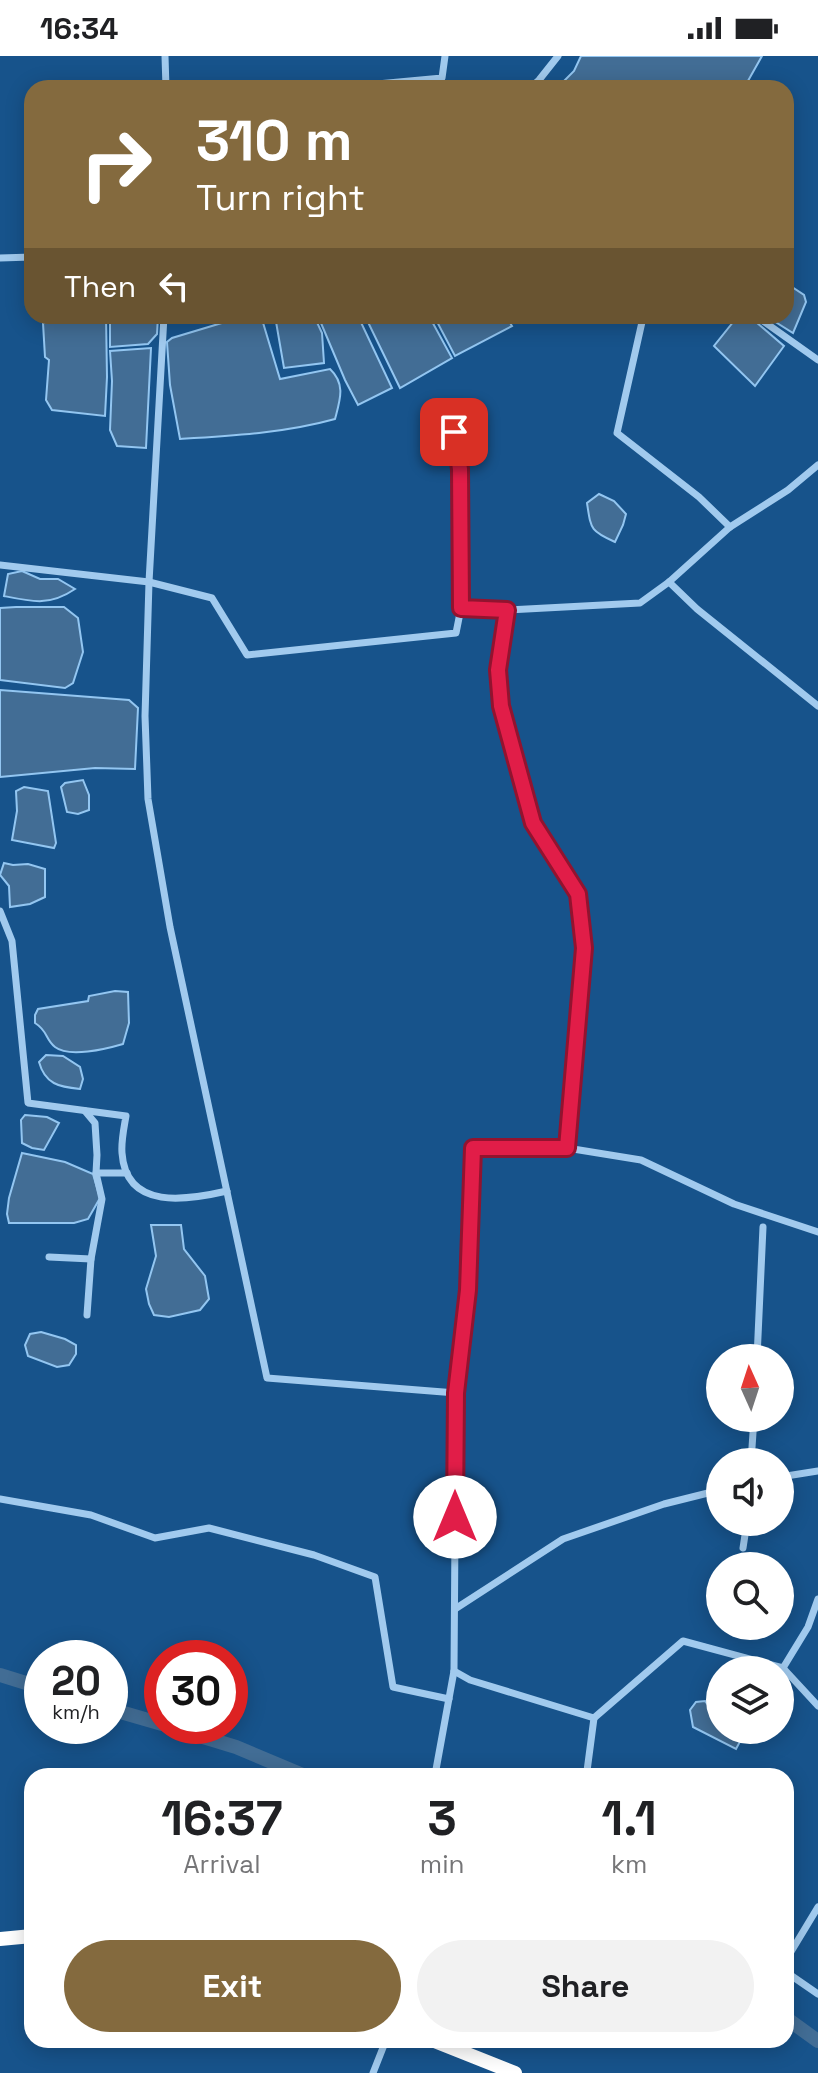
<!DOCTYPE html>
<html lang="en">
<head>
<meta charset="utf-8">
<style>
  body { margin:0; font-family:"Space Grotesk",sans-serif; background:#f2f2f2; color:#202124; height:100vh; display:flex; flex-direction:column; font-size:30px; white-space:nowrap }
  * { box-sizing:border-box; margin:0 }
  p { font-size:26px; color:#757577 }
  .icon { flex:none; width:44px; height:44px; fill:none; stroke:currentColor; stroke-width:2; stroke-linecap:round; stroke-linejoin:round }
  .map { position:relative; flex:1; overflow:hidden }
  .sheet { position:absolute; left:24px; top:1712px; width:770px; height:280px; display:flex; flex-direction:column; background:#fff; border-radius:24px; box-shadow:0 4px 20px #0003 }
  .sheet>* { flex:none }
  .hud { position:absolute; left:24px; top:24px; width:770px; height:244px; border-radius:24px; box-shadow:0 4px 20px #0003; background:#846a3e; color:#fff; overflow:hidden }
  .needle { width:52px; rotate:357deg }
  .fabs { position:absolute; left:706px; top:1288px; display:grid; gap:16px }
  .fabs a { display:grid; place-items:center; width:88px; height:88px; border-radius:50%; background:#fff; box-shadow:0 4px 20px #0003; font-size:40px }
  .speed { position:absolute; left:24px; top:1584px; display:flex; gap:16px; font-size:40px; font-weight:700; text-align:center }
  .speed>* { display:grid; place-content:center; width:104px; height:104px; border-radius:50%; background:#fff; box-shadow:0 4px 20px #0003; line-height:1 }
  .speed small { font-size:20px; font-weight:400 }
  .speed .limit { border:12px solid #d22; background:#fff; color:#111 }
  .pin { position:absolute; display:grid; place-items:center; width:68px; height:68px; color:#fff; margin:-34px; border-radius:16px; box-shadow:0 4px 12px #0006 }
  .me { position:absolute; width:88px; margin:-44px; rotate:0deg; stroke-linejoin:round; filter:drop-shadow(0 0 6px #0008) }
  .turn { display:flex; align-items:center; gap:28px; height:168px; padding:0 40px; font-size:36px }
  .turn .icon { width:104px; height:104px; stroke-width:2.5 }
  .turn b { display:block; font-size:56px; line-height:68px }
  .then { display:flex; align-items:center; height:76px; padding:0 40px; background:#0003; gap:16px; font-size:30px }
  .eta { display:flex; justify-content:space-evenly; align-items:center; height:136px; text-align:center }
  .eta b { font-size:48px; font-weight:600; line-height:56px }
  .cta { display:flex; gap:16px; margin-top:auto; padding:16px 40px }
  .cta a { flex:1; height:92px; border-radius:48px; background:#846a3e; color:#fff; font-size:32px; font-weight:600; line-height:92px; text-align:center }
  .cta a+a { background:#f2f2f2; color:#202124 }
  .status { display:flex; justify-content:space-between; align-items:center; height:56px; padding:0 40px; background:#fff; direction:ltr }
  .status svg { height:22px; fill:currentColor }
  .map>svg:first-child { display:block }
  .water { fill:#426d95; stroke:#93c6f1; stroke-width:2 }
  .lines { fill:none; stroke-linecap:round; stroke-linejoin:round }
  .river { stroke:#426d95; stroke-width:14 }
  .street { stroke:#a1caee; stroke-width:7 }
  .highway { stroke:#fff; stroke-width:14 }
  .route-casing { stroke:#92132f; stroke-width:20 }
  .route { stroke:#e11d48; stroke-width:14 }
</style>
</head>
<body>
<div class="status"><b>16:34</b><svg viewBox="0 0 49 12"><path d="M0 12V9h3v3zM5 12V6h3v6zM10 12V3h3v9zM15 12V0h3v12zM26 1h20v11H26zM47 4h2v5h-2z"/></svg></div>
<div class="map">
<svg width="818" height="2017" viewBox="0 0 818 2017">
  <rect width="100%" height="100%" fill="#17538b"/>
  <g class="water">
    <path d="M581 0H762L744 32H557L574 15Z"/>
    <path d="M786 227 804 239 806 246 793 277 766 260H786Z"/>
    <path d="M57 260H106L107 321 105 360 52 354 46 344 49 304 45 301 43 267Z"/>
    <path d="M110 260H158L157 278 148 288 110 291Z"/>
    <path d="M245 260H261L280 323 330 313C346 328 340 344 335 363 285 377 231 380 180 383L170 329 167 286 172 282Z"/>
    <path d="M275 260H314L322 277 324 307 284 312Z"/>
    <path d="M318 260H358L392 332 358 349 345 324Z"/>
    <path d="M365 260H429L452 302 400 332Z"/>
    <path d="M434 260H506L512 270 455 300Z"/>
    <path d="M744 260H749L784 290 755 330 714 290 734 265Z"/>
    <path d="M151 292 146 392 117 390 110 374 112 325 110 295Z"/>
    <path d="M599 438 614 445 626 458 623 469 615 486C590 475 591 473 587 447Z"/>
    <path d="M22 515 40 523H58L75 533C50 550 33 546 4 540L8 518Z"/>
    <path d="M16 551H64L78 562 83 596 73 627 65 632 0 624V552Z"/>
    <path d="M0 634 129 644 138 652 135 713 95 712 0 721Z"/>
    <path d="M83 724 89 739V754L78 758 67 756 61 731 65 727Z"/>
    <path d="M24 731 48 735 56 787 54 792 12 784 17 755 16 735Z"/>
    <path d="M4 807 13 809 28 808 45 813V841L30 848 10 851 9 830 0 819Z"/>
    <path d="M115 935 128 936 129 967 123 988C106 993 69 1002 55 991 45 983 48 975 35 967V959L38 953 88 945 89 940Z"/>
    <path d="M46 999 63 1000 80 1011 83 1023 80 1033C59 1031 45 1028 39 1006Z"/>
    <path d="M25 1059 47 1061 59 1067 44 1094 32 1092 22 1087 21 1064Z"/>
    <path d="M22 1097 65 1106 93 1118 100 1142 88 1163 74 1167H9L7 1158 9 1142Z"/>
    <path d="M151 1169H181L184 1193 205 1220 209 1243 200 1254 169 1261 154 1259 149 1248 146 1233 156 1200Z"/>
    <path d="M41 1276 65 1283 76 1289V1298L69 1309 57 1311 28 1300 25 1289 30 1278Z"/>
    <path d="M705 1645 718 1661H720V1674H743V1680L736 1693 693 1671 690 1654 696 1646Z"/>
  </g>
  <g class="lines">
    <g class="river">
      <path d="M0 1619 42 1632"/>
      <path d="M110 1653 162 1668"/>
      <path d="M167 1670 236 1691 305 1720"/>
      <path d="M786 1962 818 1985"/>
    </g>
    <g class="street">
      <path d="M165 0 166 32"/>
      <path d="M334 32 442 22 445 0"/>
      <path d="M530 32 539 24 558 0"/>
      <path d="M0 202 32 201"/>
      <path d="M164 260 149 526 145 660 148 743 170 871 267 1322 456 1337"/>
      <path d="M756 260 818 304"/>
      <path d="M642 266 617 377 699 441 730 471"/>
      <path d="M440 348 454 376 460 413 461 552"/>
      <path d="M0 509 149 526 212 542 247 599 456 577 461 552 507 554 640 547 669 526 730 471 788 434 818 409"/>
      <path d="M669 526 697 553 818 650"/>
      <path d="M507 554 506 574 498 614 501 650 533 767 578 838 584 892 567 1092"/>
      <path d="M0 855 12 885 28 1047 126 1060C124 1072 121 1085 122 1097 126 1155 188 1144 227 1135"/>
      <path d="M85 1055 95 1067 97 1099 96 1117 102 1143 91 1203 87 1259"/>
      <path d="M96 1117H127"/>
      <path d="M49 1201 91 1203"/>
      <path d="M757 1302 763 1171"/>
      <path d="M751 1406 754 1362"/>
      <path d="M780 1421 818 1415"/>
      <path d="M0 1443 91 1459 155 1482 209 1472 314 1499 375 1521 393 1631 449 1643"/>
      <path d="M743 1492 747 1466"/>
      <path d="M455 1553 563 1483 664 1448 720 1434"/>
      <path d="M783 1612 818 1650"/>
      <path d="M454 1615 470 1624 594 1662 683 1585 783 1612 808 1571 818 1543"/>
      <path d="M587 1715 594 1662"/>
      <path d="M436 1720 435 1719 454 1615 456 1337 468 1234 473 1092H567L641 1104 734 1148 818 1176"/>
      <path d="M786 1904 818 1851"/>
      <path d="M786 1916 818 1938"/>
      <path d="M373 2017 386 1984"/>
    </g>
    <g class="highway">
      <path d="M0 1883 32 1880"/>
      <path d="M432 1984 515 2017"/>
    </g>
  </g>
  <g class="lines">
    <g class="route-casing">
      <path id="route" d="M454 376 460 413 461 552 507 554 498 614 501 650 533 767 578 838 584 892 567 1092H473L468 1234 456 1337 455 1461"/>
    </g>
    <use href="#route" class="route"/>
  </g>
</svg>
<div class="fabs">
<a><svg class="needle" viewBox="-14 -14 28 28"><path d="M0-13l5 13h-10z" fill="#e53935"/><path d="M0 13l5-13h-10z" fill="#757577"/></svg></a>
<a><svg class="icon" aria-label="sound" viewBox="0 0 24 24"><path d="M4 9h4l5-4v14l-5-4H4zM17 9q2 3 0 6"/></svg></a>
<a><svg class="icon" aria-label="search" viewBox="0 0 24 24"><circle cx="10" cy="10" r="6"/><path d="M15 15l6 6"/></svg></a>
<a><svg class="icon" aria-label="layers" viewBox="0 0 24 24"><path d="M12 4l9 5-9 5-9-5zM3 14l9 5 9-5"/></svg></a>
</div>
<div class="speed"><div>20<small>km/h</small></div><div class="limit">30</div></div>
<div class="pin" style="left:454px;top:376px;background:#d93025"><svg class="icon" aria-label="arrive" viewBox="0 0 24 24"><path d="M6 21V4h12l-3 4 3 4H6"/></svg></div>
<svg class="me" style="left:455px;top:1461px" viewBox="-20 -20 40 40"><circle r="19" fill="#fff"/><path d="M0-13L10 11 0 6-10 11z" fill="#e11d48"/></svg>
<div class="hud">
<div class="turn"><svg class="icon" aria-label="right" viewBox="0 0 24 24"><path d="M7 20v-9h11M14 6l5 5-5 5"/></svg><div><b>310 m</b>Turn right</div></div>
<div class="then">Then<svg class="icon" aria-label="left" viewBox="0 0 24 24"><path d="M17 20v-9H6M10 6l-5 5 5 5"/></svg></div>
</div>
<section class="sheet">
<div class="eta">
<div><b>16:37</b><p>Arrival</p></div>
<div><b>3</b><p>min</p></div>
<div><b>1.1</b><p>km</p></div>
</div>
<div class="cta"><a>Exit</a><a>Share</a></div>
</section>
</div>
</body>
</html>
